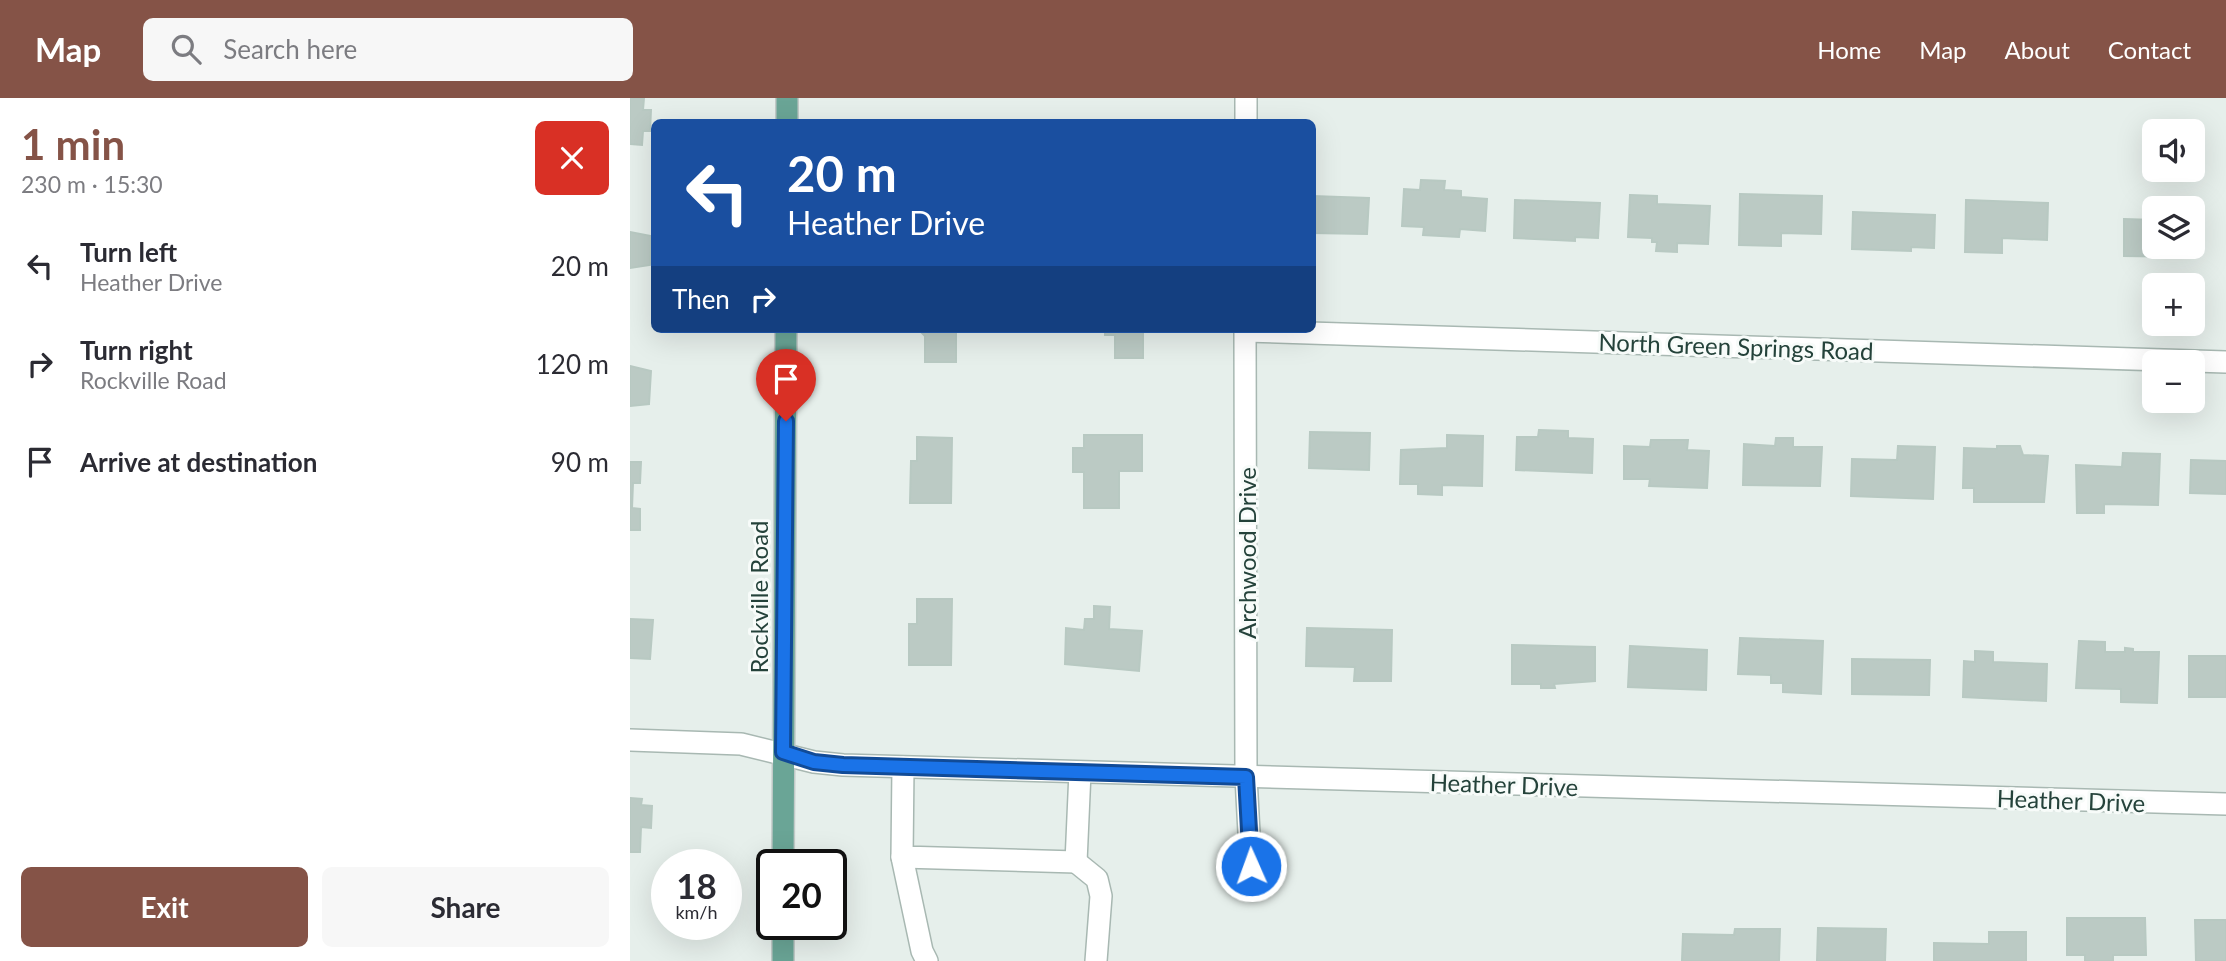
<!DOCTYPE html>
<html lang="en">
<head>
<meta charset="utf-8">
<style>
  body { margin:0; font-family:Lato,sans-serif; background:#f7f7f7; color:#2b2b33; height:100vh; display:flex; flex-direction:column; font-size:26px; white-space:nowrap }
  * { box-sizing:border-box; margin:0 }
  p { font-size:23px; color:#7c7c81 }
  .icon { flex:none; width:38px; height:38px; fill:none; stroke:currentColor; stroke-width:2; stroke-linecap:round; stroke-linejoin:round }
  .map { position:relative; flex:1; overflow:hidden }
  .drawer { display:flex; flex-direction:column; background:#fff; width:630px }
  .drawer>* { flex:none }
  .hud { position:absolute; left:21px; top:21px; width:665px; height:214px; border-radius:10px; box-shadow:0 7px 28px #0002; background:#1a4fa0; color:#fff; overflow:hidden }
  .controls { position:absolute; left:1512px; top:21px; display:grid; gap:14px }
  .controls a { display:grid; place-items:center; width:63px; height:63px; border-radius:10px; background:#fff; box-shadow:0 7px 28px #0002; font-size:35px }
  .speed { position:absolute; left:21px; top:751px; display:flex; gap:14px; font-size:35px; font-weight:700; text-align:center }
  .speed>* { display:grid; place-content:center; width:91px; height:91px; border-radius:50%; background:#fff; box-shadow:0 7px 28px #0002; line-height:1 }
  .speed small { font-size:18px; font-weight:400 }
  .speed .limit { border:4px solid #111; border-radius:10px; background:#fff; color:#111 }
  .pin { position:absolute; display:grid; place-items:center; width:60px; height:60px; color:#fff; margin:-72px -30px; border-radius:50% 50% 50% 0; rotate:-45deg; box-shadow:0 0 7px #0007 }
  .pin .icon { rotate:45deg }
  .me { position:absolute; width:77px; margin:-38px; rotate:358deg; stroke-linejoin:round; filter:drop-shadow(0 0 5px #0008) }
  .turn { display:flex; align-items:center; gap:24px; height:147px; padding:0 21px; font-size:32px }
  .turn .icon { width:91px; height:91px; stroke-width:2.5 }
  .turn b { display:block; font-size:49px; line-height:60px }
  .then { display:flex; align-items:center; height:66px; padding:0 21px; background:#0003; gap:14px; font-size:26px }
  .round { display:grid; place-items:center; flex:none; width:74px; height:74px; border-radius:10px; background:#f7f7f7 }
  .headline { display:flex; align-items:center; justify-content:space-between; height:119px; padding:0 21px }
  h1 { font-size:42px; font-weight:700; line-height:52px; color:#855347 }
  .cta { display:flex; gap:14px; margin-top:auto; padding:14px 21px }
  .cta a { flex:1; height:80px; border-radius:10px; background:#855347; color:#fff; font-size:28px; font-weight:700; line-height:80px; text-align:center }
  .cta a+a { background:#f7f7f7; color:#2b2b33 }
  ul { padding:0; list-style:none }
  li { display:flex; align-items:center; gap:21px; height:98px; padding:0 21px }
  li div { flex:1 }
  li b { display:block; font-size:26px }
  li em { font-style:normal }
  header { display:flex; align-items:center; gap:42px; box-sizing:border-box; height:98px; padding:0 35px; background:#855347; color:#fff }
  header strong { font-size:33px }
  nav { display:flex; gap:38px; margin-inline-start:auto; font-size:24px }
  .search { width:490px; height:63px; background:#f7f7f7; display:flex; align-items:center; gap:18px; box-sizing:border-box; padding:0 24px; border-radius:10px; color:#7c7c81; font-size:26px }
  main { display:flex; flex:1; min-height:0 }
  .map>svg:first-child { display:block }
  .building { fill:#bbcac4; stroke:#b8c9c2; stroke-width:2 }
  .lines { fill:none; stroke-linecap:round; stroke-linejoin:round }
  .minor-casing { stroke:#a8b8b2; stroke-width:24 }
  .major-casing { stroke:#c2cac8; stroke-width:24 }
  .minor { stroke:#fff; stroke-width:21 }
  .major { stroke:#6aa596; stroke-width:21 }
  .route-casing { stroke:#114b97; stroke-width:18 }
  .route { stroke:#1a73e8; stroke-width:12 }
  .labels { text-anchor:middle; dominant-baseline:central; stroke-width:6; stroke-linejoin:round; paint-order:stroke }
  .street-label { font-size:24px; fill:#24423a; stroke:#f7fbf9 }
</style>
</head>
<body>
<header>
<strong>Map</strong>
<div class="search"><svg class="icon" aria-label="search" viewBox="0 0 24 24"><circle cx="10" cy="10" r="6"/><path d="M15 15l6 6"/></svg>Search here</div>
<nav><a>Home</a><a>Map</a><a>About</a><a>Contact</a></nav>
</header>
<main>
<section class="drawer">
<div class="headline"><div><h1>1 min</h1><p>230 m · 15:30</p></div><a class="round" style="background:#d93025;color:#fff"><svg class="icon" aria-label="close" viewBox="0 0 24 24"><path d="M6 6l12 12M18 6L6 18"/></svg></a></div>
<ul>
<li><svg class="icon" aria-label="left" viewBox="0 0 24 24"><path d="M17 20v-9H6M10 6l-5 5 5 5"/></svg><div><b>Turn left</b><p>Heather Drive</p></div><em>20 m</em></li>
<li><svg class="icon" aria-label="right" viewBox="0 0 24 24"><path d="M7 20v-9h11M14 6l5 5-5 5"/></svg><div><b>Turn right</b><p>Rockville Road</p></div><em>120 m</em></li>
<li><svg class="icon" aria-label="arrive" viewBox="0 0 24 24"><path d="M6 21V4h12l-3 4 3 4H6"/></svg><div><b>Arrive at destination</b></div><em>90 m</em></li>
</ul>
<div class="cta"><a>Exit</a><a>Share</a></div>
</section>
<div class="map">
<svg width="1596" height="863" viewBox="0 0 1596 863">
  <rect width="100%" height="100%" fill="#e6efeb"/>
  <g class="building">
    <path d="M0 0H14L13 12H21L20 33H13L12 47 0 46Z"/>
    <path d="M791 82 815 83 814 92 831 93V99L857 101 855 133 830 131 829 139 793 137 794 129 772 128 774 91 790 92Z"/>
    <path d="M1110 96 1192 98 1191 136 1151 135V148L1109 147Z"/>
    <path d="M1000 97 1027 98V106L1080 108 1078 146 1047 145V154L1026 153 1027 144H1022V140L998 139Z"/>
    <path d="M682 98 739 100 737 136 682 135Z"/>
    <path d="M885 102 970 105 968 140 945 139V143L884 140Z"/>
    <path d="M1336 102 1418 105 1417 142 1372 140V155L1335 154Z"/>
    <path d="M1223 114 1305 117 1304 150 1281 149V153L1222 151Z"/>
    <path d="M1494 121 1524 122V149H1559V159L1494 158Z"/>
    <path d="M0 134 21 138 20 167 0 170Z"/>
    <path d="M288 231H326V264H295V238Z"/>
    <path d="M475 231H513V260H485V237H475Z"/>
    <path d="M0 268 21 273 19 306 0 308Z"/>
    <path d="M909 332 938 333V340L963 341 962 375 886 372 887 339H908Z"/>
    <path d="M680 334 740 335 739 372 679 370Z"/>
    <path d="M454 337H512V373H489V410H454V374H443V350H454Z"/>
    <path d="M817 337 853 338 852 388 812 387V397L788 396V386H770L771 352 817 350Z"/>
    <path d="M287 339 322 340 321 405H280L281 363H287Z"/>
    <path d="M1146 340H1163V349H1192L1190 388 1113 387 1114 346 1145 348Z"/>
    <path d="M1021 342H1058L1057 352 1079 353 1077 390 1019 388 1020 381H994V348L1020 349Z"/>
    <path d="M1268 348 1305 349 1303 401 1221 398 1222 361 1267 362Z"/>
    <path d="M1367 348H1390L1393 357 1418 358 1414 404H1344V390H1333L1334 350 1367 351Z"/>
    <path d="M1493 355 1530 356 1528 407 1474 406V415H1447L1446 367 1492 369Z"/>
    <path d="M1561 362 1596 363V396L1560 395Z"/>
    <path d="M0 364H11L10 385H3L2 410 10 411V432H0Z"/>
    <path d="M287 501H322L321 567H279V526H287Z"/>
    <path d="M464 508 480 509 479 531 512 533 509 573 435 566 436 530 454 532 455 521H464Z"/>
    <path d="M0 521 23 522 20 561 0 560Z"/>
    <path d="M677 530 762 532 761 583H724L725 569 676 568Z"/>
    <path d="M1110 540 1193 543 1191 596 1153 594V585H1141V577L1108 576Z"/>
    <path d="M1449 543 1475 544V554H1495V550L1503 551V554H1529L1527 605 1491 604V591L1446 590Z"/>
    <path d="M882 547 965 549V583L924 586 925 590H911V586H882Z"/>
    <path d="M1000 548 1077 552 1076 592 998 589Z"/>
    <path d="M1345 553 1363 554V564L1417 566 1416 603 1333 599 1334 563 1345 564Z"/>
    <rect x="1559" y="558" width="37" height="41"/>
    <path d="M1222 561 1300 562 1299 597 1222 596Z"/>
    <path d="M0 700 12 701 11 707 22 708 21 730 11 729 10 754H0Z"/>
    <path d="M1437 820H1515L1516 857H1483V863H1455V857H1437Z"/>
    <path d="M1565 822H1596V863H1566Z"/>
    <path d="M1188 830 1256 831 1255 863H1187Z"/>
    <path d="M1105 831H1150L1149 863H1052L1053 836 1104 837Z"/>
    <path d="M1359 834H1396V863H1304V845L1359 846Z"/>
  </g>
  <g class="lines">
    <g class="minor-casing">
      <g id="minor">
        <path d="M616 24V0"/>
        <path d="M615 231 616 679 622 791"/>
        <path d="M615 233 1596 264"/>
        <path d="M0 642 111 646 184 664 213 667 1596 706"/>
        <path d="M273 669 272 759 446 764 450 674"/>
        <path d="M272 759 292 853 297 863"/>
        <path d="M446 764 467 781 471 798 466 863"/>
      </g>
    </g>
    <g class="major-casing">
      <g id="major">
        <path d="M157 24V0"/>
        <path d="M153 766 156 231"/>
        <path d="M153 863V826"/>
      </g>
    </g>
    <use href="#minor" class="minor"/>
    <use href="#major" class="major"/>
  </g>
  <g class="lines">
    <g class="route-casing">
      <path id="route" d="M156 323 153 654 184 664 213 667 616 679 621 768"/>
    </g>
    <use href="#route" class="route"/>
  </g>
  <g class="labels">
    <g class="street-label">
      <text transform="translate(1106 248) rotate(2)">North Green Springs Road</text>
      <text transform="translate(616 455) rotate(-90)">Archwood Drive</text>
      <text transform="translate(128 499) rotate(-90)">Rockville Road</text>
      <text transform="translate(874 686) rotate(2)">Heather Drive</text>
      <text transform="translate(1441 702) rotate(2)">Heather Drive</text>
    </g>
  </g>
</svg>
<div class="controls">
<a><svg class="icon" aria-label="sound" viewBox="0 0 24 24"><path d="M4 9h4l5-4v14l-5-4H4zM17 9q2 3 0 6"/></svg></a>
<a><svg class="icon" aria-label="layers" viewBox="0 0 24 24"><path d="M12 4l9 5-9 5-9-5zM3 14l9 5 9-5"/></svg></a>
<a>+</a>
<a>−</a>
</div>
<div class="speed"><div>18<small>km/h</small></div><div class="limit">20</div></div>
<div class="pin" style="left:156px;top:323px;background:#d93025"><svg class="icon" aria-label="arrive" viewBox="0 0 24 24"><path d="M6 21V4h12l-3 4 3 4H6"/></svg></div>
<svg class="me" style="left:621px;top:768px" viewBox="-20 -20 40 40"><circle r="17" fill="#1a73e8" stroke="#fff" stroke-width="3"/><path d="M0-11L8 9 0 5-8 9z" fill="#fff"/></svg>
<div class="hud">
<div class="turn"><svg class="icon" aria-label="left" viewBox="0 0 24 24"><path d="M17 20v-9H6M10 6l-5 5 5 5"/></svg><div><b>20 m</b>Heather Drive</div></div>
<div class="then">Then<svg class="icon" aria-label="right" viewBox="0 0 24 24"><path d="M7 20v-9h11M14 6l5 5-5 5"/></svg></div>
</div>
</div>
</main>
</body>
</html>
